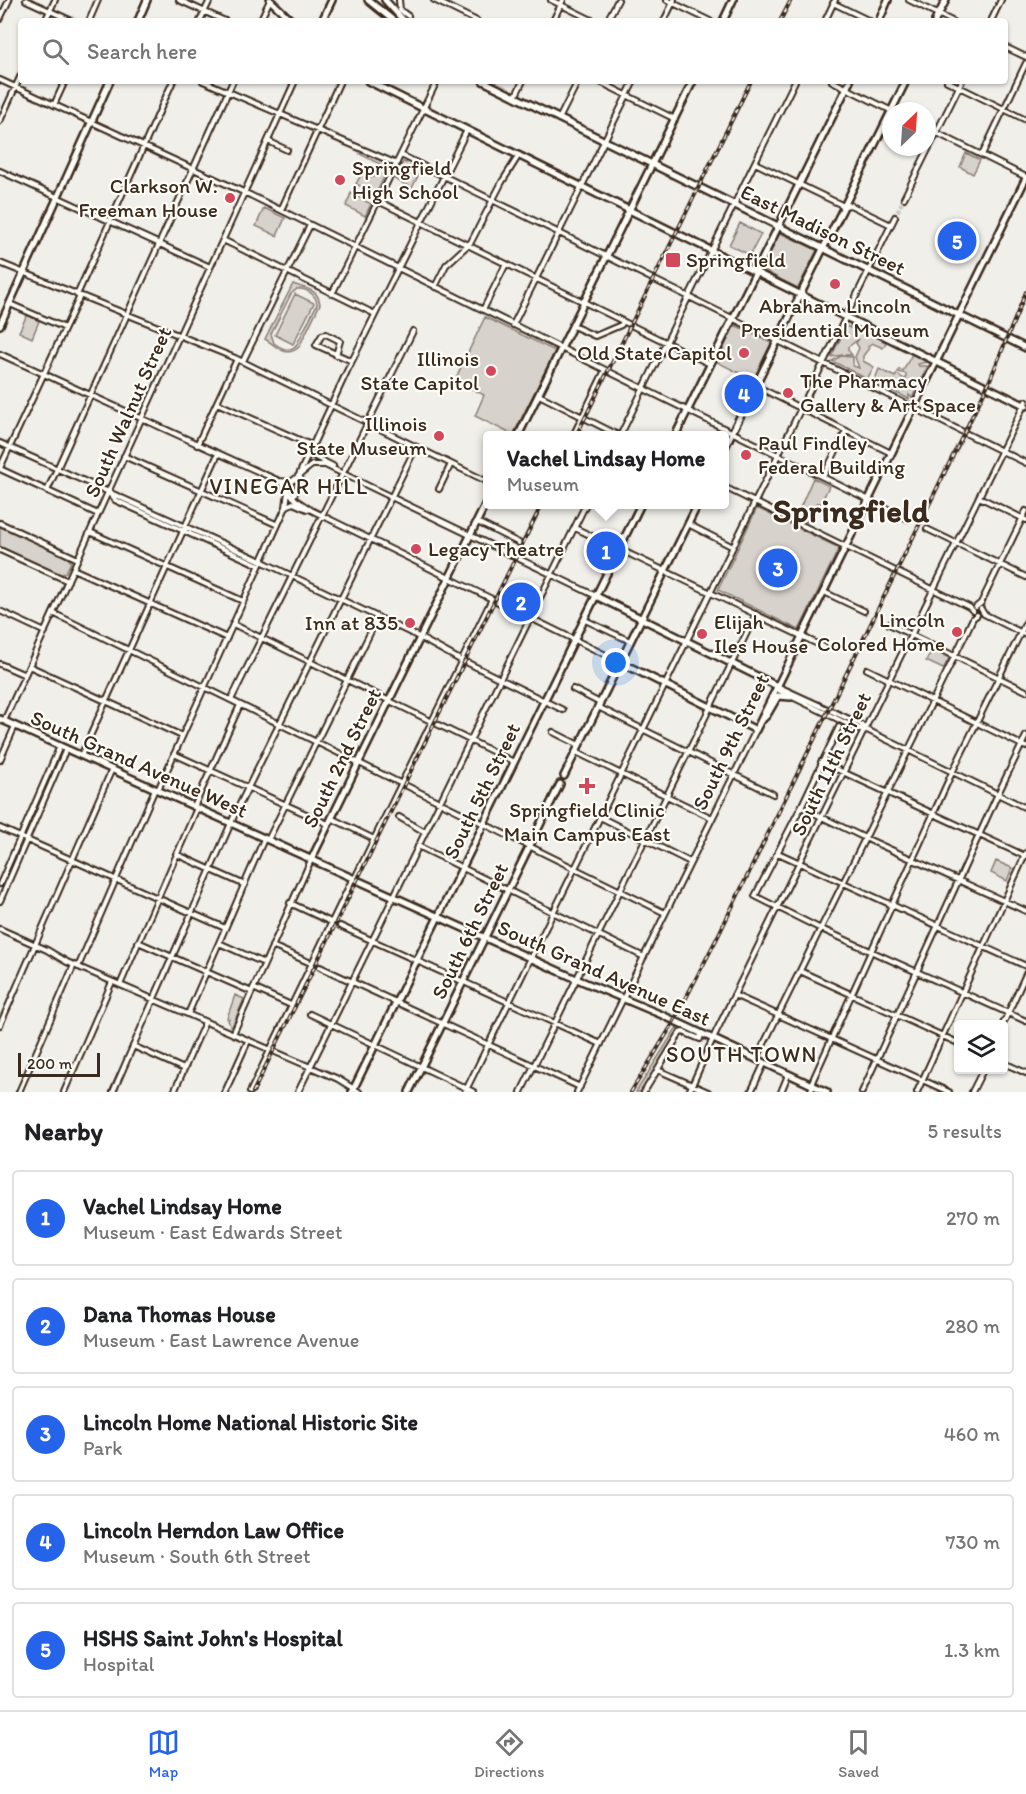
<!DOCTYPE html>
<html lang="en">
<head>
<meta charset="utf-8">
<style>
  :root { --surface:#fff; --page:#f6f6f6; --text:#202124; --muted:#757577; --line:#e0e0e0; --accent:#2563eb }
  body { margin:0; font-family:Itim,sans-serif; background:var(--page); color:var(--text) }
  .controls { position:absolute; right:18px; bottom:18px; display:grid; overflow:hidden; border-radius:6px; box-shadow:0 2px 4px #0004 }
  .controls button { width:54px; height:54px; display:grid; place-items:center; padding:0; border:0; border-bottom:2px solid var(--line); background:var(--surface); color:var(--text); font:30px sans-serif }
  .compass { position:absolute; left:882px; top:102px; width:54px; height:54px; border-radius:50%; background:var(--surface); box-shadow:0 2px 4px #0004; rotate:25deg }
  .scale { position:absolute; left:18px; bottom:15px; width:82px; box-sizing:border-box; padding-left:6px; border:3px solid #3b2a1e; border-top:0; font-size:16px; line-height:21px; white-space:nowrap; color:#3b2a1e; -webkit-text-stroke:4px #fdfcf7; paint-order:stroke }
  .you { position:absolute; left:616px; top:663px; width:21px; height:21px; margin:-15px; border:4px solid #fff; border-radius:50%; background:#1a73e8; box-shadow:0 0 0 9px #1a73e833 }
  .badge { display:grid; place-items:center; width:39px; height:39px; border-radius:50%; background:var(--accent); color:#fff; font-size:20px; font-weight:700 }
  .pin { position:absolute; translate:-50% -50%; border:3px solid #fff; box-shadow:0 2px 6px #0006 }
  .popup { position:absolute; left:483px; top:431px; width:246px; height:78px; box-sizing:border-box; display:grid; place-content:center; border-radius:6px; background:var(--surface); filter:drop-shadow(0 2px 4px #0005); font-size:20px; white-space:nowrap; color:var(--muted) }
  .popup b { font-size:22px; color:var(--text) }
  .popup::after { content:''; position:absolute; left:50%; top:100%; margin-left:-12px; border:12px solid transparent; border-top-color:var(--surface) }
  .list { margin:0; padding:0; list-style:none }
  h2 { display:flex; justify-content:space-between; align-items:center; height:78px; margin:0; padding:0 24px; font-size:26px }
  h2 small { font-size:20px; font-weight:400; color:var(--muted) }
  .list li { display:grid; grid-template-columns:39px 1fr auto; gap:18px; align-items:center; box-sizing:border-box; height:96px; margin:0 12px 12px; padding:0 12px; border:2px solid var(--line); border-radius:6px }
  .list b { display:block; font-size:22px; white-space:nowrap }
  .list p { margin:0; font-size:20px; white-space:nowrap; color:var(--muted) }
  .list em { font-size:20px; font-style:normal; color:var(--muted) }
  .icon { flex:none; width:33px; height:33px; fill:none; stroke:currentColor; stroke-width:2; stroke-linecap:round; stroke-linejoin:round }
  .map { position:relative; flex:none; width:1026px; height:1092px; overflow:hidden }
  .search { position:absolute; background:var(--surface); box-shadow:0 2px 4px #0004; left:18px; right:18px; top:18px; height:66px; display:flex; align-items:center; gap:15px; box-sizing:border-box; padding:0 21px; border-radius:6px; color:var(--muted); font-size:22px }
  .sheet { height:618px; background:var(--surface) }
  nav { display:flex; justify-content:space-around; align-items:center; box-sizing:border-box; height:84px; border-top:2px solid var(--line); background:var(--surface); font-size:16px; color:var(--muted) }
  nav a { display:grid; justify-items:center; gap:3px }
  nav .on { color:var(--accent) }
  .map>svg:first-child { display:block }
  .green { fill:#d7d2cc; stroke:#897e75; stroke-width:1.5; fill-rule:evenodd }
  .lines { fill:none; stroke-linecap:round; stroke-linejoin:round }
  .minor-tunnel { stroke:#cdc8c1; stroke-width:4; stroke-dasharray:4 2; stroke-linecap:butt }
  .minor-casing { stroke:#3b2a1e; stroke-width:8 }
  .major-casing { stroke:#3b2a1e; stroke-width:10 }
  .minor { stroke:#fdfcf7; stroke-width:4 }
  .major { stroke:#fdfcf7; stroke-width:5 }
  .rail-casing { stroke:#3b2a1e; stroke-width:4 }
  .rail { stroke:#fdfcf7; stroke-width:1.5; stroke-dasharray:4.5; stroke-linecap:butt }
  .poi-dot { fill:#d1495b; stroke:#fdfcf7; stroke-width:2 }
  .labels { text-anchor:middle; stroke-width:4.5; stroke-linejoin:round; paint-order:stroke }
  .poi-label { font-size:21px; fill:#3b2a1e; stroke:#fdfcf7; text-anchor:start }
  .street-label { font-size:21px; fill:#3b2a1e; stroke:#fdfcf7 }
  .neighbourhood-label { font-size:22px; letter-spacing:1.5px; fill:#3b2a1e; stroke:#fdfcf7 }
  .town-label { font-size:33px; font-weight:bold; fill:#3b2a1e; stroke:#fdfcf7 }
</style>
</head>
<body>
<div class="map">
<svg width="1026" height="1092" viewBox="0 0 1026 1092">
  <rect width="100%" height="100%" fill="#f1efea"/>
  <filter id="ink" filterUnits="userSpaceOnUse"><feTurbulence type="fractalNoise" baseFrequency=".0167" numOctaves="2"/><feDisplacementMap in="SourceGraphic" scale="12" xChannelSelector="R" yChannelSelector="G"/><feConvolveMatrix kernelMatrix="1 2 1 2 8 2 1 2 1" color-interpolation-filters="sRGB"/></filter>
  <g filter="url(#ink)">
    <path class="green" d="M362,151L390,164L376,194L356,184L363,171L368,175L374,177L380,164L360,154L363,153Z
      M966,153L980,160L973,174L960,167Z
      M407,161L424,169V171L421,170L412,188L394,179L403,162L406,163Z
      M351,193L371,204L365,216L346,206Z
      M264,208L285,218L277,236L256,226Z
      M740,223L761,234L750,255L729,245Z
      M780,233L817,250L798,288L762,270Z
      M293,284C305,289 318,288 320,304L299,347C286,359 277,346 265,339ZM297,289C306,288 316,294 317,304L297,344C290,353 282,349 274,343L271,334L291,294Z
      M295,294L314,303L293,344L275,335Z
      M27,315L39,321L32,338L19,332Z
      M485,317L555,351L513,435L475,416L484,395L455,380Z
      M850,324L886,342L883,348L872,343L868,346L869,348L863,356V361L874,367L867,379L832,361L841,356L853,357V366L859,368L855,357L859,348L856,343L859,339L848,347V350L852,355H842L831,357L847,326L850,328Z
      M735,325L771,343L753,380L717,362Z
      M912,354L927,362L918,364L919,366H928L912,398L909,395V399L874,382L879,369L895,377L897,374L906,380V374L898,372L899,369L903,371Z
      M813,478L829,486L821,503H816L807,522L796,517Z
      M757,508L839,548L799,630L718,590Z
      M0,525L67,557L71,562L66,572L61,575L56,573L0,548Z
      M932,650L949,658L943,669L926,661Z
      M996,861L1012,868L1007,881L991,873Z
      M235,995L244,999L231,1029L228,1020L229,1019L227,1018Z
      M677,1027L690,1033H678L642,1092H636Z"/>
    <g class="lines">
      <path class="minor-tunnel" d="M895,217L904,198"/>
      <defs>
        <path id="minor" d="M26,0L72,21
          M179,0L225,21
          M399,0L400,10L408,16
          M434,0L477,21
          M551,0L594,21
          M667,0L710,21
          M909,0L952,21
          M833,3L870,21
          M0,19L9,0
          M45,21L55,0
          M89,21L98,0
          M200,21L210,0
          M260,21L270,0
          M553,21L563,0
          M607,21L618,0
          M664,21L674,0
          M825,21L835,0
          M991,21L1001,0
          M1005,47L1026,57
          M0,80L250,195L908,519
          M203,81L397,164
          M598,81L675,119
          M832,81L892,111
          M947,81L1026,120
          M515,97L523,81
          M54,105L65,81
          M559,119L578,81
          M0,121L21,75
          M927,128L1026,177
          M268,141L287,150
          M401,155L1026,463
          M982,155L1026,63
          M755,163L844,206L850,205L891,225
          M0,171L210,267
          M904,198L962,81
          M378,201L710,364
          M281,210L340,81
          M223,240L375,314
          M0,263L235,358L488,482
          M435,287L446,265L471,242L502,182L519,155
          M332,294L437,81
          M77,295L173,81
          M10,304L65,328
          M483,310L506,264
          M513,325L634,81
          M573,326L595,336L621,325L623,322
          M0,354L279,481L296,500L311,510L620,662
          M336,355L340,341L326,334L322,335L316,345L352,361
          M243,361L310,225
          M756,386L891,453
          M539,395L620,436
          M217,403L313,446
          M573,436L605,370
          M620,436L795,81
          M0,443L257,559L415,635L462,661
          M197,445L237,359
          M309,454L333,466
          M124,456L278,525
          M0,468L80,296
          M0,469L98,514
          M823,477L846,431
          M297,479L348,369L467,130
          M279,481L291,482L312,465H325L596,596
          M724,487L969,607L973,611
          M439,489L451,464
          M47,491L233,81
          M109,493L115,500L259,565
          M293,497L301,481L300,477
          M979,497L1026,520
          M287,506L293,503L307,509
          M477,522L519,543
          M0,523L78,559
          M688,524L733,547
          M575,528L824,647
          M927,529L1026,577
          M90,532L243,601
          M0,550L68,581
          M73,569L227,638
          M824,592L864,611
          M976,607L981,603L1026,511
          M981,609L984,614L1026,635
          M0,611L45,632
          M53,613L402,784
          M585,620L630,641
          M233,624L514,762
          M889,624L1026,691
          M468,663L563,710
          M0,664L25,675
          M29,666L182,736
          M867,669L1026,747
          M777,686L860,724L865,729L1026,808
          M778,687L780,691L858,729H864
          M573,689L600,703
          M231,700L413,331
          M598,707L773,794
          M4,721L295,81
          M839,727L801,807L755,896L817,927L1026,1021
          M553,732L579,745
          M576,752L712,818
          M174,754L328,824
          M81,756L218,454
          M0,760L15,726
          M821,762L1025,856
          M407,786L665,913
          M158,790L286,507L288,491
          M194,807L240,705
          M801,807L865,838L1026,911
          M399,817L425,832
          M600,817L690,862
          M331,818L374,839
          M0,828L225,928
          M268,840L378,617
          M418,846L644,957
          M778,853L1026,966
          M176,854L245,885
          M355,878L492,599
          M0,884L60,746
          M0,901L66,749
          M290,903L333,923
          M340,926L601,1044
          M0,929L47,950L67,962L338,1079L359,1092
          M138,942L252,992
          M219,943L264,963
          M272,946L313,964
          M78,967L155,789
          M320,967L580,1087
          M800,971L958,1043
          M120,985L197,808
          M253,988L293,1006
          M734,995L949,1092
          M188,1014L264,839
          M310,1014L474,1092
          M1003,1024L1026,974
          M0,1025L112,769
          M233,1034L311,860
          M133,1046L184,1069
          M756,1060L966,633L973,618L977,615
          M1004,1063L1026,1073
          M658,1070L708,1092
          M19,1092L74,965
          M64,1092L112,982
          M113,1092L235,814L416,447
          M174,1092L205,1022
          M225,1092L248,1041
          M250,1092L352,880
          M298,1092L586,504
          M465,1092L895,217
          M521,1092L756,614
          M577,1092L756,730
          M644,1092L680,1033L683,1032L700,1039L701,1035
          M689,1092L715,1034L1026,401
          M751,1092L764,1064
          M781,1092L788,1075
          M810,1092L813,1086L812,1082L950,777L1026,622
          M862,1092L996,798L1026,736
          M917,1092L1026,853
          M972,1092L983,1070"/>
        <path id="major" d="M270,0L292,21
          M368,0L394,21
          M385,0L404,21
          M138,21L147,0
          M322,21L332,0
          M723,21L733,0
          M879,21L888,0
          M935,21L946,0
          M368,81L1026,406
          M483,81L1026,348
          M0,325L110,81
          M518,436L693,81
          M675,436L850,81
          M724,449L906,81
          M596,596L777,686
          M620,662L756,730L1026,178
          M0,719L572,977L662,1015L827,1092
          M762,720L767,715L778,696L791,697
          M564,776L698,504
          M311,860L488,499
          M352,1092L641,504
          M409,1092L560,784"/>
      </defs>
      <use href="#minor" class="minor-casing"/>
      <use href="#major" class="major-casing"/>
      <use href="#minor" class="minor"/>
      <use href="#major" class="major"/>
      <defs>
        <path id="rail" d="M780,21L791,0
          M576,436L751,81
          M253,1092L542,504
          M631,1092L672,1025L717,938L989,382L1026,292"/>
      </defs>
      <use href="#rail" class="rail-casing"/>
      <use href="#rail" class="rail"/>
    </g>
  </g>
  <g class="poi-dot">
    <circle cx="340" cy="180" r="6"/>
    <circle cx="230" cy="198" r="6"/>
    <rect x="665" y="252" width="16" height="16" rx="3"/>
    <circle cx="835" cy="284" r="6"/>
    <circle cx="744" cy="353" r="6"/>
    <circle cx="491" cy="371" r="6"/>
    <circle cx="788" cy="393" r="6"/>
    <circle cx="439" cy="436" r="6"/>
    <circle cx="746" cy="455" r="6"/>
    <circle cx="416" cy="549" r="6"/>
    <circle cx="410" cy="623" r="6"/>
    <circle cx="957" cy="632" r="6"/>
    <circle cx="702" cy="634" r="6"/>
    <path d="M584 777h6v6h6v6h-6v6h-6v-6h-6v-6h6z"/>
  </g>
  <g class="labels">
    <g class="poi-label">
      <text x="352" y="175">Springfield<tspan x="352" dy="24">High School</tspan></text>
      <text x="218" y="193" text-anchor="end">Clarkson W.<tspan x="218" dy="24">Freeman House</tspan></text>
      <text x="686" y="267">Springfield</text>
      <text x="835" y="313" text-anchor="middle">Abraham Lincoln<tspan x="835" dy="24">Presidential Museum</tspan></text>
      <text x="732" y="360" text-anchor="end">Old State Capitol</text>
      <text x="479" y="366" text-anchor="end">Illinois<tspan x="479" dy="24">State Capitol</tspan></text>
      <text x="800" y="388">The Pharmacy<tspan x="800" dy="24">Gallery &amp; Art Space</tspan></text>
      <text x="427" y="431" text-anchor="end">Illinois<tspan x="427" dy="24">State Museum</tspan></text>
      <text x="758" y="450">Paul Findley<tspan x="758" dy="24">Federal Building</tspan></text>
      <text x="428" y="556">Legacy Theatre</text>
      <text x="945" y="627" text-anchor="end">Lincoln<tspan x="945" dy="24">Colored Home</tspan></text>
      <text x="714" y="629">Elijah<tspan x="714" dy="24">Iles House</tspan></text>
      <text x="398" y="630" text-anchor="end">Inn at 835</text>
      <text x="587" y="817" text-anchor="middle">Springfield Clinic<tspan x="587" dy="24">Main Campus East</tspan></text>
    </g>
    <g class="street-label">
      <text transform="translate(823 230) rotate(26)" y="7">East Madison Street</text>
      <text transform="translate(128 412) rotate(-66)" y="7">South Walnut Street</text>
      <text transform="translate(731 742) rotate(-64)" y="7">South 9th Street</text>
      <text transform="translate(342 758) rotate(-64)" y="7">South 2nd Street</text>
      <text transform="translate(139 764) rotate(24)" y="7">South Grand Avenue West</text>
      <text transform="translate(831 764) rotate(-64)" y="7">South 11th Street</text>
      <text transform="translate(482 791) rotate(-64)" y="7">South 5th Street</text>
      <text transform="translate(470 931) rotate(-64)" y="7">South 6th Street</text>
      <text transform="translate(604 973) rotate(24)" y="7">South Grand Avenue East</text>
    </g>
    <g class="neighbourhood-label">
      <text x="289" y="494">VINEGAR HILL</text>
      <text x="742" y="1062">SOUTH TOWN</text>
    </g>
    <g class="town-label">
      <text x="851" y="522">Springfield</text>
    </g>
  </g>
</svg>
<div class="controls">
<button><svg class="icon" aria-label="layers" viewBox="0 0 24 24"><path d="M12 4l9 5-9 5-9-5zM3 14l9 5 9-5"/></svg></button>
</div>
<svg class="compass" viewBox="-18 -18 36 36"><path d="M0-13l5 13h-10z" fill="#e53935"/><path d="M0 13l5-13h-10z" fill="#757577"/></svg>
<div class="scale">200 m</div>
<div class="you"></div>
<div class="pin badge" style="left:606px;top:551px">1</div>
<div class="popup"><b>Vachel Lindsay Home</b>Museum</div>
<div class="pin badge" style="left:521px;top:602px">2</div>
<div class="pin badge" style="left:778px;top:568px">3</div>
<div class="pin badge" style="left:744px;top:394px">4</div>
<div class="pin badge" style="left:957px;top:241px">5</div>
<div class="search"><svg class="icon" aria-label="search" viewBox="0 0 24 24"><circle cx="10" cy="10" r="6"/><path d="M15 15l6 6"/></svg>Search here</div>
</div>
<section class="sheet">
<h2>Nearby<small>5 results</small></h2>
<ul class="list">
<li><span class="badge">1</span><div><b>Vachel Lindsay Home</b><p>Museum · East Edwards Street</p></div><em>270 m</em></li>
<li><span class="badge">2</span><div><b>Dana Thomas House</b><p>Museum · East Lawrence Avenue</p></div><em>280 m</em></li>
<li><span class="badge">3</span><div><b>Lincoln Home National Historic Site</b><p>Park</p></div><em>460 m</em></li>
<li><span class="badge">4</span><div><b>Lincoln Herndon Law Office</b><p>Museum · South 6th Street</p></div><em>730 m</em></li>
<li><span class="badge">5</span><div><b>HSHS Saint John's Hospital</b><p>Hospital</p></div><em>1.3 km</em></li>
</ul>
</section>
<nav>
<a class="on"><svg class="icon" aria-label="map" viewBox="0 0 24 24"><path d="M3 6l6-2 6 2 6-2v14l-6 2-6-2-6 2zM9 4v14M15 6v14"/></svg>Map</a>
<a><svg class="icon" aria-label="directions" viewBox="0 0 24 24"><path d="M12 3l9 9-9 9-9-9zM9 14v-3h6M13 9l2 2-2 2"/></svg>Directions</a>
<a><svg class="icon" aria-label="saved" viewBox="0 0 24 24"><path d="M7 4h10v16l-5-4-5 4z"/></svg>Saved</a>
</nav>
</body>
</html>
